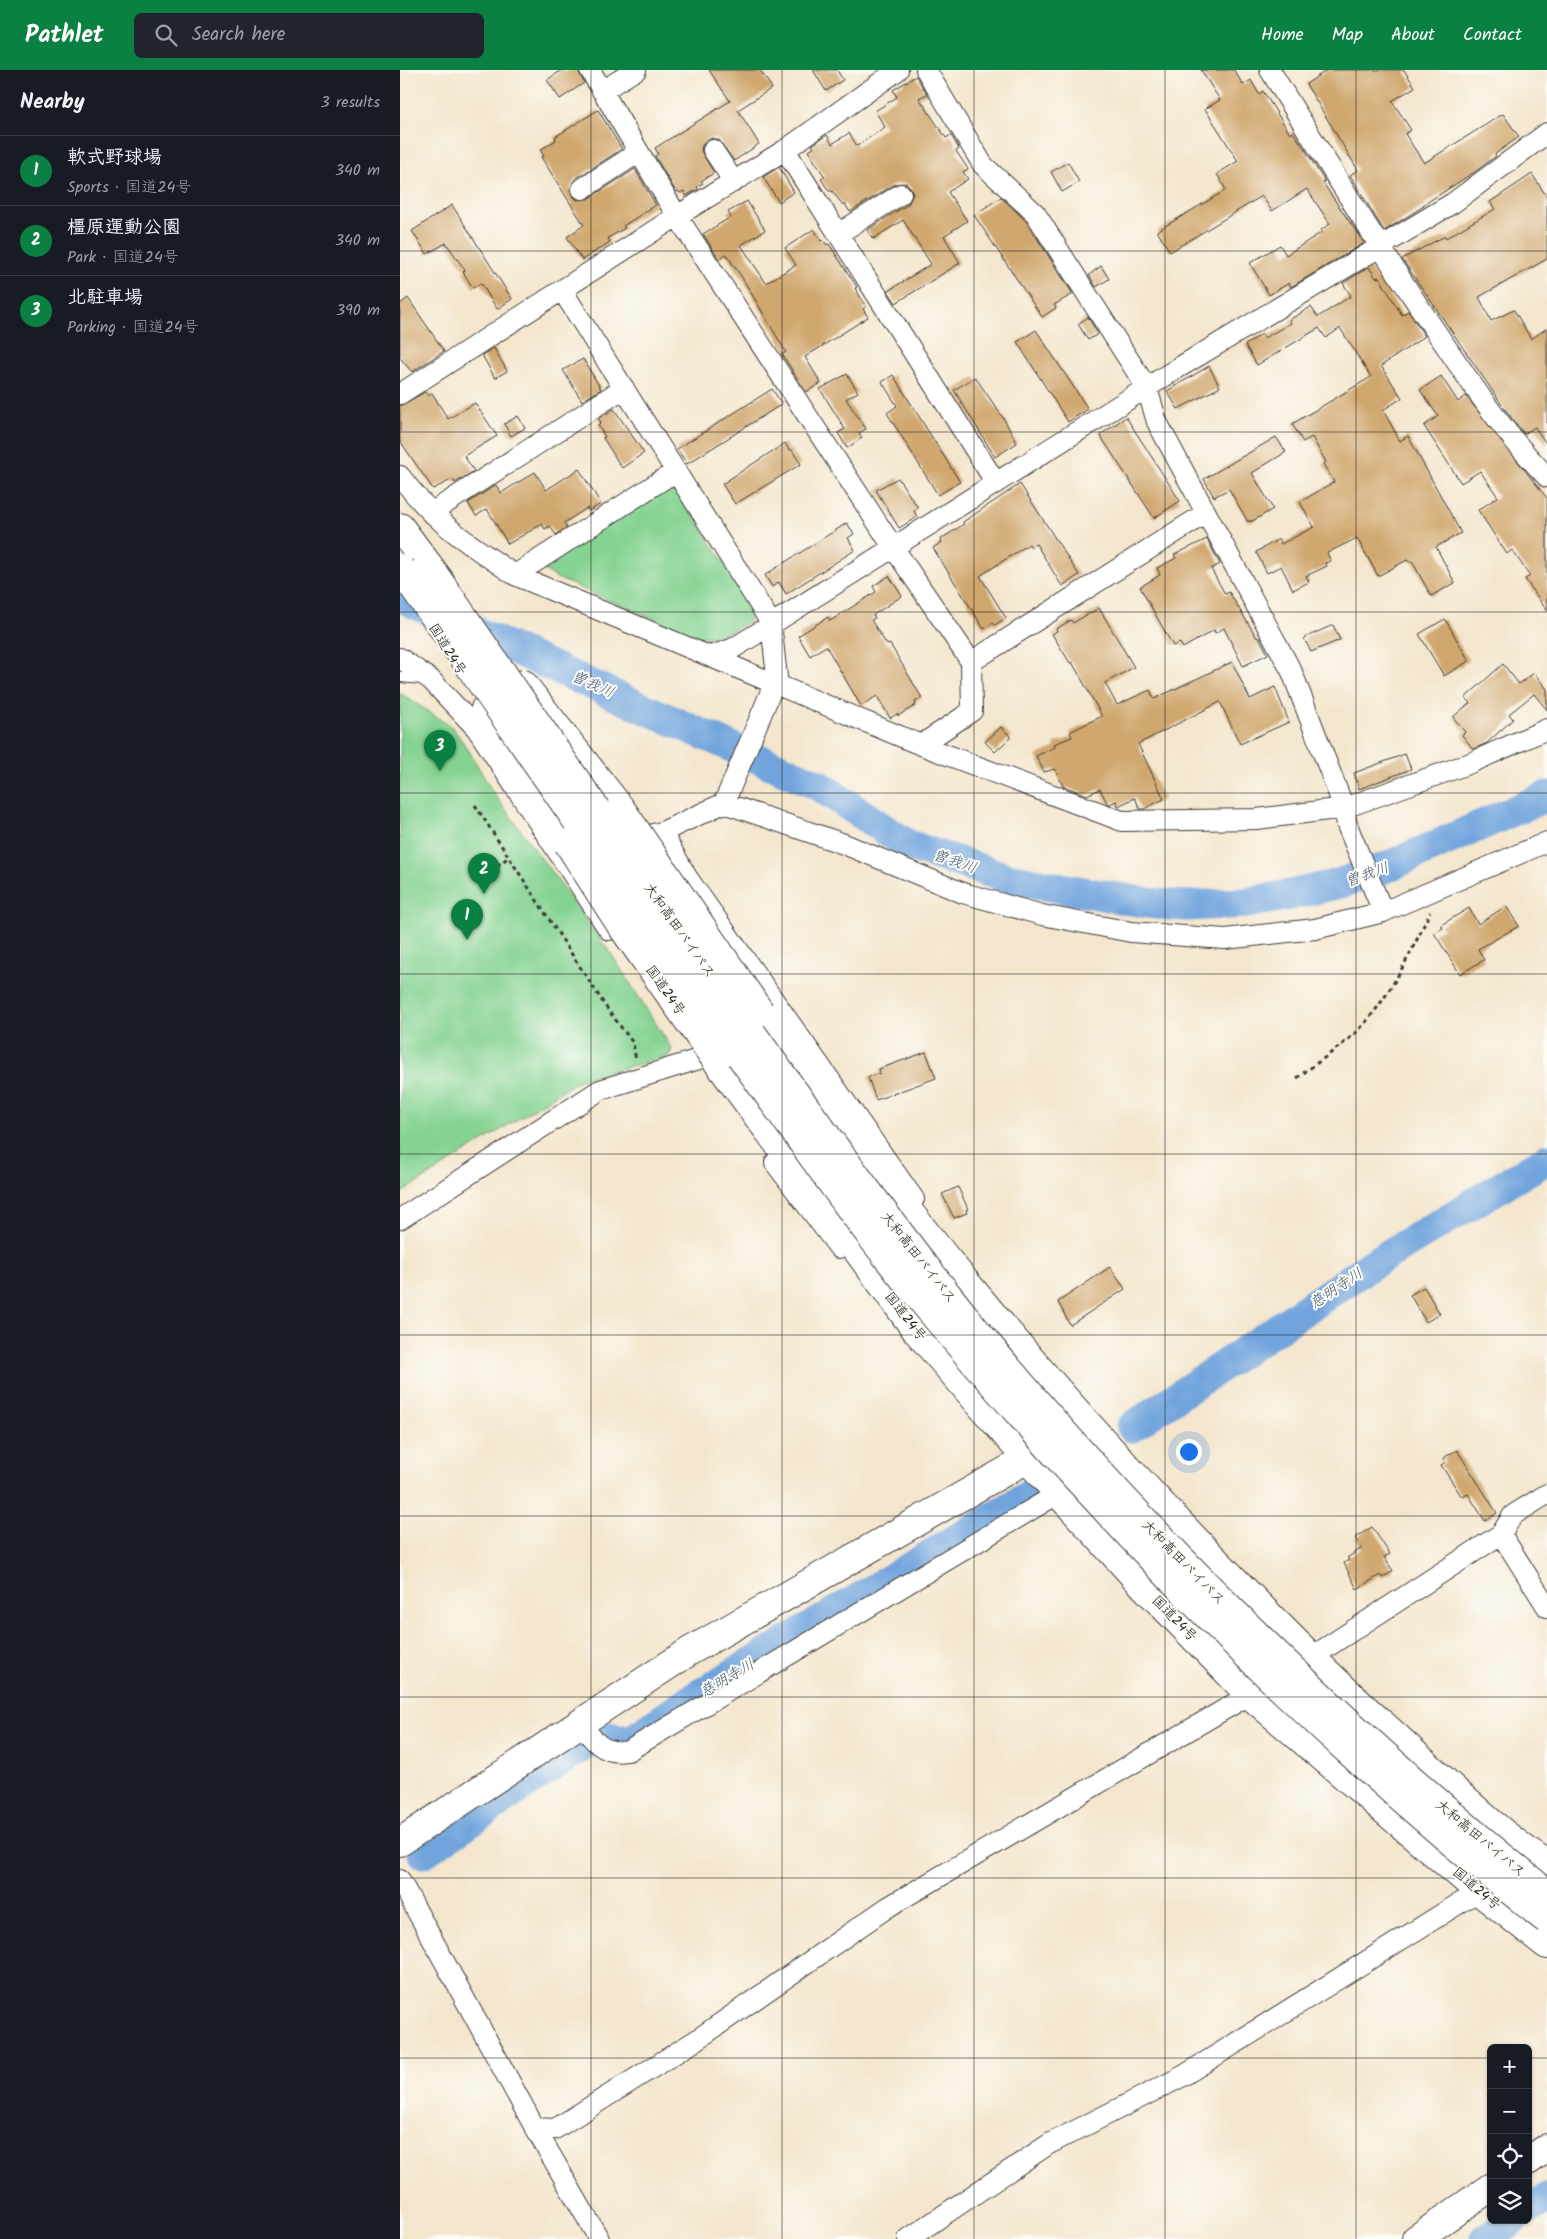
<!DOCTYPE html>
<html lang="en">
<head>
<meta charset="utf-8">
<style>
  :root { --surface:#171b24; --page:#20242c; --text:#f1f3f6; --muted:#9ea1a6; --line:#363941; --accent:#0b8043 }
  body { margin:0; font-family:Kalam,"Klee One",sans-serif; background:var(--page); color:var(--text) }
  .controls { position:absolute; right:15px; bottom:15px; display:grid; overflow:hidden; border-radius:8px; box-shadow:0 1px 4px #0004 }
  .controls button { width:45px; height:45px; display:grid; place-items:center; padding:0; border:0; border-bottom:1px solid var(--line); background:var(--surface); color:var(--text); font:25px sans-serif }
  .you { position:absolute; left:788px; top:1381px; width:18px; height:18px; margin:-12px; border:4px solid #fff; border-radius:50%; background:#1a73e8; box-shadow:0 0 0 8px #1a73e833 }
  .badge { display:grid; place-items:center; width:32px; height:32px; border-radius:50%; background:var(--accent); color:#fff; font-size:16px; font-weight:700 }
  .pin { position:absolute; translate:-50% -41px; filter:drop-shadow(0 1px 2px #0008) }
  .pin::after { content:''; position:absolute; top:26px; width:18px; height:15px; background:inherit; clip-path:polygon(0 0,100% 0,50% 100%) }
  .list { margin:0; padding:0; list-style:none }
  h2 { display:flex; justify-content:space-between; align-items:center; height:65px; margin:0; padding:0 20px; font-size:21px }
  h2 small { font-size:16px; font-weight:400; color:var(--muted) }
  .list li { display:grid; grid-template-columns:32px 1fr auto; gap:15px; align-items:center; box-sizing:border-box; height:70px; padding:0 20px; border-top:1px solid var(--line) }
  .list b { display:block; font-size:19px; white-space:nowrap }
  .list p { margin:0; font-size:16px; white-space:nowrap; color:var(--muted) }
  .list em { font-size:16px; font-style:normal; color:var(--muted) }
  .icon { flex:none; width:28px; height:28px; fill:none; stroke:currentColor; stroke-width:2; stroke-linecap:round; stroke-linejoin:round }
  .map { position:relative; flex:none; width:1147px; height:2169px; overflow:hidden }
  header { display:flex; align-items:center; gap:30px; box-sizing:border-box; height:70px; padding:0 25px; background:var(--accent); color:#fff }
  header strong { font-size:24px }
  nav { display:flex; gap:28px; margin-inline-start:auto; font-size:18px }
  .search { width:350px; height:45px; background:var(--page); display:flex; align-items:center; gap:12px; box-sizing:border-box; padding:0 18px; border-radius:8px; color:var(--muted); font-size:19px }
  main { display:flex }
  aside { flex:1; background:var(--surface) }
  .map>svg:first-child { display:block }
  .green { fill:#85d392; stroke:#507857 }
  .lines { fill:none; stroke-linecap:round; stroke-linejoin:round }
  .river { stroke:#71a4dd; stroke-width:31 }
  .building { fill:#d0a76e }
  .lane-casing { stroke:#3c3a37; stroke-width:12 }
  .street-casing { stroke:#3c3a37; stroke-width:22 }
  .secondary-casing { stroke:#3c3a37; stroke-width:30 }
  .highway-casing { stroke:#3c3a37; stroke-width:30 }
  .path { stroke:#3c3a37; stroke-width:3; stroke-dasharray:4 4; stroke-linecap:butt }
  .lane { stroke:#fff; stroke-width:10 }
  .street { stroke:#fff; stroke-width:20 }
  .secondary { stroke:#fff; stroke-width:28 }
  .highway { stroke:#fff; stroke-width:28 }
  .highway-bridge-casing { stroke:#3c3a37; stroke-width:30; stroke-linecap:butt }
  .highway-bridge { stroke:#fff; stroke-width:28 }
  .grid { fill:none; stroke:#1c1c1c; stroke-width:1; stroke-opacity:0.55 }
  .labels { text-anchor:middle; stroke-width:4; stroke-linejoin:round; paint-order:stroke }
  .street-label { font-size:14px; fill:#1c1c1c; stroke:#fdfcf7 }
  .water-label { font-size:15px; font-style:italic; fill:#425973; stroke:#fdfcf7 }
</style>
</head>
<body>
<header>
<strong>Pathlet</strong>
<div class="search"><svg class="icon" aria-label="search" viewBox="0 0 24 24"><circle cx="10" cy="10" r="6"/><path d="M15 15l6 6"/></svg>Search here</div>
<nav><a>Home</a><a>Map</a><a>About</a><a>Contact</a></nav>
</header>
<main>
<aside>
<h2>Nearby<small>3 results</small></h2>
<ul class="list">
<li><span class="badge">1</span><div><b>軟式野球場</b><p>Sports · 国道24号</p></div><em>340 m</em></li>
<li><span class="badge">2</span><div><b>橿原運動公園</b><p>Park · 国道24号</p></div><em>340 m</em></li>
<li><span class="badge">3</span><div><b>北駐車場</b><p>Parking · 国道24号</p></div><em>390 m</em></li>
</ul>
</aside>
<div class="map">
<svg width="1147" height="2169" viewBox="0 0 1147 2169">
  <rect width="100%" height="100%" fill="#fdfcf7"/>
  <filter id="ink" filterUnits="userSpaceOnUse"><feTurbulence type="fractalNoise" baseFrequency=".02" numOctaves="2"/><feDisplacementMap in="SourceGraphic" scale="10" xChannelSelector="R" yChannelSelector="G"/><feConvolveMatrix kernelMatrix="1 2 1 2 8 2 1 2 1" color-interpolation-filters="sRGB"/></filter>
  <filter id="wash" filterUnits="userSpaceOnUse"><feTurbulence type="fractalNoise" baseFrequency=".0096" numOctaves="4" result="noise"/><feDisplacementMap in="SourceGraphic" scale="20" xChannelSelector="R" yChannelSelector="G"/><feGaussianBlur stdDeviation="1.12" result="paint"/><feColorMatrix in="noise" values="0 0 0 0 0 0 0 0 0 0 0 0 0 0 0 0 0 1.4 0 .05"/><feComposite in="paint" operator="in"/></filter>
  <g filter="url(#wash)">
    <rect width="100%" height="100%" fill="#f4e6cd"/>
    <path class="green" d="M264,416L277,420L352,536L349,551C331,562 318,569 296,567L157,508L138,496Z
      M0,623L53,658L69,681L92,721L212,885L272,979L269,986L179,1010L0,1124Z"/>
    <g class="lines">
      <path class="river" d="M0,527L223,629L418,715L508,775L607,808L666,819L748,833L786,836L846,833L894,824L941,813L987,797L1147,726
        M732,1357L971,1195L1147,1089
        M23,1783L189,1672L209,1667L221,1671L235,1668L293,1628L633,1423
        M1128,2140L1147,2128
        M1085,2169L1113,2150"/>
    </g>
    <g id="blocks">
      <path class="building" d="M162,0H178L184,13L160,29L147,10Z
        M309,0H360L372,18L338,40L359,74L334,91L319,70L313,68L306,70L302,75L301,81L314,103L301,111L303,113L297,117L298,119L286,126L284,121L280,123L278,121L276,122L255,86L258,84L255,78L330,31Z
        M413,0H437L443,10L426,21Z
        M801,0H834L843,15L851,10L859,24L863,21L890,64L893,62L904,78L925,112L923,113L964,173L891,217L889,213L869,225L850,193L880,175L886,185L922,162L921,160L930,154L907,119L872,141L862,126L770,182L757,161L826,120L817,104L838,91L805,39L820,30Z
        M927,0H1004L1015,17L992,31L1011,60L1005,64L1024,93L1103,44L1119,67L1095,84L1096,86L1076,101L1023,135L1024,136L984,161L950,105L958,100L906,14Z
        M516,6L527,24L519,28L546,68L551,65L559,79L556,81L568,99L563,102L568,109L548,122L567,151L544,166L560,193L496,233L488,221L531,194L503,150L473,169L467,160L508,134L513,124L511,118L506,113L495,114L450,142L445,134L443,135L432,121H429L421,109L425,107L408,81L414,78L412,75L427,65L432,74L449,63L457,76L485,57L475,41L497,27L493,20Z
        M198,40L222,79L175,109L170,119L172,125L177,130L188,129L235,99L256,135L223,156L225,158L208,168L210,172L182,190L167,167L184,155L141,87L144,86L140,80L156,70L155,67Z
        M668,92L679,112L662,122L651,102Z
        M379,97L394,122L379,132L363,107Z
        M1132,104L1147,127V189L1079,227L1091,251L1114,240L1131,269L1147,258V375L1135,357L1124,364L1107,342L1002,189L1045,166L1046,168L1095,139L1090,132Z
        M601,127L626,151L673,224L654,235L656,238L642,247L574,145Z
        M347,131L365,160L341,175L366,213L396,195L385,178L414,159L421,171L423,170L427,175L429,174L457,217L455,218L466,237L463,239L468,247L405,287L421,313L406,322L382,284L386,282L341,206L326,184L319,189L303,164L331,147L328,142Z
        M52,135L112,229L97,239L81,213L73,218L63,202L65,200L46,173L27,184L12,161Z
        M701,196L709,209L696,217L689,205Z
        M969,197L976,208L979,207L1002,245L1008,241L1025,266L981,296L1002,328L983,340L1000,371L1008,366L1061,463L1036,477L1055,513L1031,526L1012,491L1009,492L1007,490L978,506L957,468L927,483L931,491L925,493L927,496L906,506L909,512L893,520L881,496L867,503L856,482L879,469L881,474L914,457L900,432L934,412L923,394L926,392L912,367L903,372L892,354L971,307L940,258L926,268L919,258L857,295L845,275L862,264L864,268L891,253L889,250L911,237L918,247L951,226L943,213Z
        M8,228L44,281L12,302L0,288V234Z
        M688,247L698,264L688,270L678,254Z
        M636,260L688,339L668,352L617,272Z
        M94,278L107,301L95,308L82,285Z
        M183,289L201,319L182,331L163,300Z
        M809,296L820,317L778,339L767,321Z
        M447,304L458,322L446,329L466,359L459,363L462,368L447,378L438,363L445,359L420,319Z
        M493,305L560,412L538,425L487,343L497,336L482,312Z
        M1041,306L1058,332L1066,326L1147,428V541L1125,509L1130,506L1112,480L1107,484L1078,440L1098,427L1080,401L1061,413L1024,356L1038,346L1020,320Z
        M575,307L604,349L617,373L595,387L554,320Z
        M372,319L382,334L287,394L277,379Z
        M25,322L28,326L32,323L48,349L75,333L97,366L64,386L74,401L55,413L53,409L33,419L0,371V336Z
        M214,339L244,383L222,398L203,368L205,367L198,355L201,352L198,349Z
        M118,346L125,358L111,366L104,354Z
        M726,347L780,431L754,448L700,365Z
        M876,367L886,382L852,403L873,439L851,452L850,450L848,452L829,419L814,427L804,409Z
        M385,373L389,380L391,379L401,394L335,434L322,414Z
        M179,399L201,434L189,441L187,438L164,453L167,457L156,465L150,456L145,459L142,454L108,474L87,439L76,446L68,433L96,415L101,423L135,402L146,420Z
        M498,408L518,438L514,441L517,447L499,458L476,420Z
        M620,414L679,505L662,516L636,474L631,477L629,474L580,506L606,548L595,555L593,553L584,559L533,478L542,472L541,469L564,454L563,452Z
        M447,453L454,464L448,468L455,480L386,524L379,512L372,517L365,505Z
        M807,469L820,494L811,499L825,524L829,522L857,568L859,567L868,584L843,596L824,558L815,563L814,560L783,578L780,573L773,576L740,517L760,505L757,498L776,488L774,485Z
        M489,506L502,526L473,545L475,548L471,550L487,575L490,574L522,628L515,632L516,635L498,646L497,644L490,648L477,626L461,636L426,576L410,586L398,566L428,547L430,551L476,522L473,516Z
        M699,538L734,597L705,613L717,635L750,620L754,629L832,592L850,629L875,617L889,652L840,674L820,632L738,674L764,729L744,739H740L735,728L718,736L716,731L710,734L707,733L700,719L687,725L663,716L655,699L644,702L636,686L655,677L654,674L672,667L670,662L702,646L672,592L670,593L652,564L657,561L656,559L671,550L673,553Z
        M1045,549L1069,591L1044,606L1019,564Z
        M933,555L940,570L911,582L904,568Z
        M1103,594L1119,614L1134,603L1147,619V640L1134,624L1109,644L1113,649L1087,673L1073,679L1062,665L1065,662L1053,647L1070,633L1065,628Z
        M601,657L611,667L595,682L585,672Z
        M1005,684L1011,699L959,719L954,703Z
        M1106,836L1119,856L1078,879L1084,890L1060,904L1034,863L1043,858L1041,855L1069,838L1078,854Z
        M526,982L536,1008L476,1030L468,1007L480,1003L479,999Z
        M558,1117L568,1139L566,1140L567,1143L554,1148L542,1124Z
        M710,1197L725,1219L670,1255L658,1232Z
        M1024,1217L1040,1244L1026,1252L1010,1225Z
        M1057,1380L1097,1443L1085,1451L1068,1424L1062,1427L1041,1395L1045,1392L1043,1388Z
        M972,1457L990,1484L984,1487L993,1501L982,1508L980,1505L957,1519L944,1493L949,1490L947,1488L962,1478L955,1468Z"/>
    </g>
  </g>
  <g filter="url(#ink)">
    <use href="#blocks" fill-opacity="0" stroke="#3c3a37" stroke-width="1"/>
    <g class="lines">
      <defs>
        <path id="lane" d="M0,607L23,609"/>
        <path id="street" d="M190,0L277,146L493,477L571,592L572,641L521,675
          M526,0L583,95L635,143L747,318L757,352L892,602L944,738L947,755L983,842
          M870,0C921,83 972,166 1026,247C1065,304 1098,357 1147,407
          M202,21L236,0
          M313,80L334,112
          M385,80L596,413
          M182,119L239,82
          M438,164L501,124
          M162,220L371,553L377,607L324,733L262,762L228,770
          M0,324L277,146L385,80L498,0
          M0,406C34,452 68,474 115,505L521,675L722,751L857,749L944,738L1068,694L1147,659
          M31,443L224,318
          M115,505L276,401
          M310,586L332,579L353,566L778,298L1053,133L1147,63
          M0,588L31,610L77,659L209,860
          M571,592L806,443
          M324,733L444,774L563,823L642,845L731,862L825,869L915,859L983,842L1147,772
          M262,762L287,807L514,1129
          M375,1093L439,1178
          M0,1149L200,1020L299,989
          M1101,1464L1147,1537
          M901,1594L1101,1464L1113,1445L1147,1424
          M180,1652C193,1671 203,1685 228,1681L659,1423
          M0,1810L135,2058L155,2059L295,1971L488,1837L861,1618
          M135,2058L199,2169
          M508,2169L649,2074L783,2006L1090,1814"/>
        <path id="secondary" d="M0,1772L290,1581L627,1389
          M1128,2091L1147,2078
          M1016,2169L1091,2117"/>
        <path id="highway" d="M0,457L41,512
          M123,614L221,739
          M85,639L168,773
          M367,953C436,1046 504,1139 579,1228C655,1320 736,1409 819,1494C874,1551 929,1607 989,1660C1039,1705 1091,1758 1147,1795
          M316,990L516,1260L627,1389L736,1508L850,1625L1080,1822L1147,1875"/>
      </defs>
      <use href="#lane" class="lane-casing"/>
      <use href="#street" class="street-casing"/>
      <use href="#secondary" class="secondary-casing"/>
      <use href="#highway" class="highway-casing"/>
      <path class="path" d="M75,735L206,937L233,973L236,991
        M84,805L109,787
        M897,1008C915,994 935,981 952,966C985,937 1012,881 1030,842"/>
      <use href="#lane" class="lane"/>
      <use href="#street" class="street"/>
      <use href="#secondary" class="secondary"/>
      <use href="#highway" class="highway"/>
      <defs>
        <path id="highway-bridge" d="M27,494C194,734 355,979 535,1209C636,1338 748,1459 865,1573C955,1660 1048,1745 1147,1823
          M0,498C129,677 250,862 380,1041C425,1104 470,1168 519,1227C555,1271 593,1314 630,1356C788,1535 959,1702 1147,1850
          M221,739L360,942
          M168,773L220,854L316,990"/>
      </defs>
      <use href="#highway-bridge" class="highway-bridge-casing"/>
      <use href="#highway-bridge" class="highway-bridge"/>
    </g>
  </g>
  <path class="grid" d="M191,0V2169M382,0V2169M574,0V2169M765,0V2169M956,0V2169M0,181H1147M0,362H1147M0,542H1147M0,723H1147M0,904H1147M0,1084H1147M0,1265H1147M0,1446H1147M0,1627H1147M0,1808H1147M0,1988H1091M1128,1988H1147"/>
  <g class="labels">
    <g class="street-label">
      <text transform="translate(48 579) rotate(58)" y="5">国道24号</text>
      <text transform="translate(280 860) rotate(55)" y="5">大和高田バイパス</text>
      <text transform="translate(266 920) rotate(55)" y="5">国道24号</text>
      <text transform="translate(519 1187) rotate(52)" y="5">大和高田バイパス</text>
      <text transform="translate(506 1246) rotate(52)" y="5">国道24号</text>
      <text transform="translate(784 1492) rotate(46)" y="5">大和高田バイパス</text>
      <text transform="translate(775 1548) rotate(46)" y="5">国道24号</text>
      <text transform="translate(1081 1768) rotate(40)" y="5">大和高田バイパス</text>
      <text transform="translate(1077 1818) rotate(40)" y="5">国道24号</text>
    </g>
    <g class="water-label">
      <text transform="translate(193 614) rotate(24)" y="5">曽我川</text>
      <text transform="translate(555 791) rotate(19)" y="5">曽我川</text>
      <text transform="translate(967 804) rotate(-20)" y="5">曽我川</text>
      <text transform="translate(936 1218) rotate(-34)" y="5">慈明寺川</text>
      <text transform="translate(327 1608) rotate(-31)" y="5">慈明寺川</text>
    </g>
  </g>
</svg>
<div class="controls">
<button>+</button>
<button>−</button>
<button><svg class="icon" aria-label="locate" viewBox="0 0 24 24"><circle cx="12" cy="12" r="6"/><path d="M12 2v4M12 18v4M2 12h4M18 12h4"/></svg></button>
<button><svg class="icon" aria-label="layers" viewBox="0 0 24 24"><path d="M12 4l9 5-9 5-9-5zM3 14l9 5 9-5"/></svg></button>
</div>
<div class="you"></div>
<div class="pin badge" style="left:67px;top:870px">1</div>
<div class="pin badge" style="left:84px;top:824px">2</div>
<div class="pin badge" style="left:40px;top:701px">3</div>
</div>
</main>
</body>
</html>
